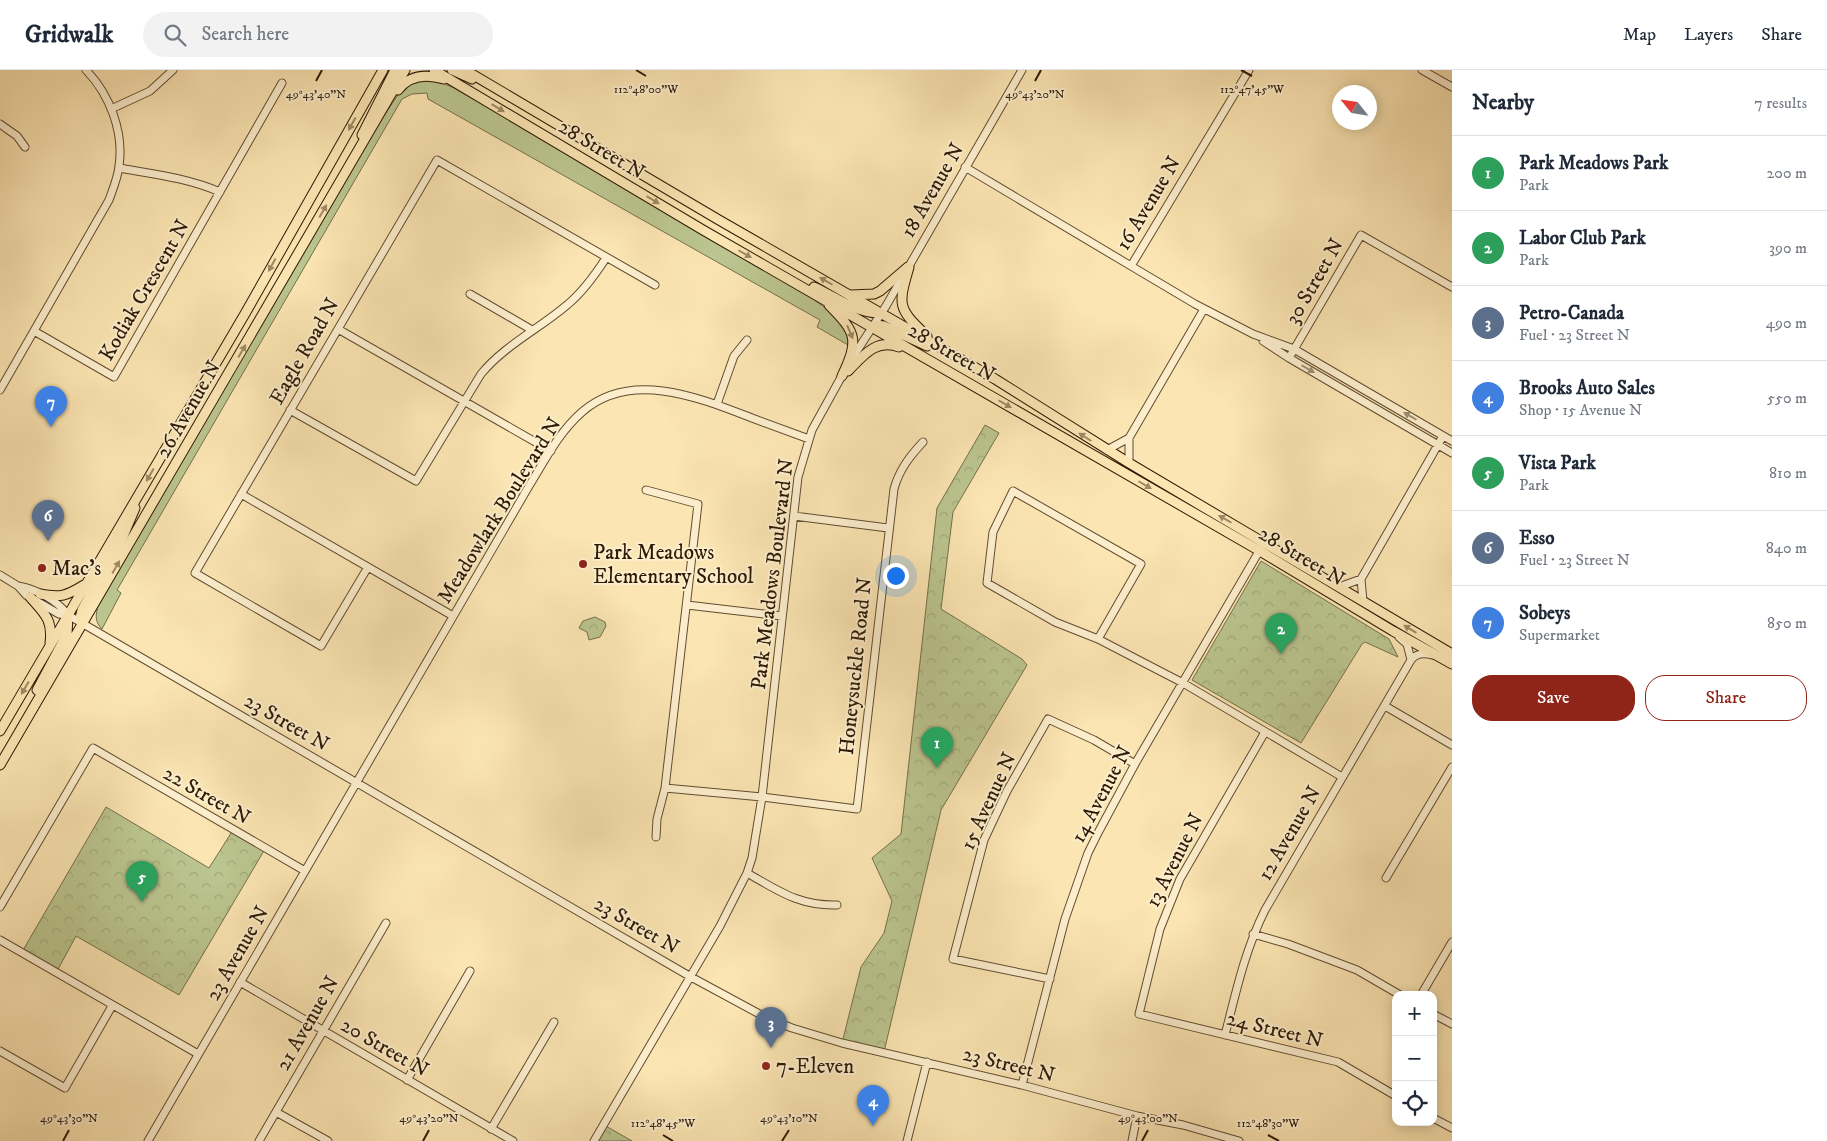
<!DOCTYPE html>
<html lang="en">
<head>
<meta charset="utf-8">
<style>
  :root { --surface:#fff; --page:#f2f2f3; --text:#1f2937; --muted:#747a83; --line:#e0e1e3; --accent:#8f2418 }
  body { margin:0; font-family:"IM FELL DW Pica",serif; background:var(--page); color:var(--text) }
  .controls { position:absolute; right:15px; bottom:15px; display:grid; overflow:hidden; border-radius:10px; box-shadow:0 2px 12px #0003 }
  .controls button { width:45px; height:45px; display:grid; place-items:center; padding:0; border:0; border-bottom:1px solid var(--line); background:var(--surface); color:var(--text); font:25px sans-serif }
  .compass { position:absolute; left:1332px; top:15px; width:45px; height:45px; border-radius:50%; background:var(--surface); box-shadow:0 2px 12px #0003; rotate:300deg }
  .you { position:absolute; left:895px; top:505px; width:18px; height:18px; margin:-12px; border:4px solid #fff; border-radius:50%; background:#1a73e8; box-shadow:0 0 0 8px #1a73e833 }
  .badge { display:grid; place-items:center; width:32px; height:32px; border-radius:50%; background:var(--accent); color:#fff; font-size:16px; font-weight:700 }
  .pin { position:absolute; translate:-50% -41px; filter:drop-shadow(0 1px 2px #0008) }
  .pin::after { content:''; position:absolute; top:26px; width:18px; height:15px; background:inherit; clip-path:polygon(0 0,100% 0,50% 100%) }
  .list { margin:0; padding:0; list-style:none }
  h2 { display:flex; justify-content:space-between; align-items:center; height:65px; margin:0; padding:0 20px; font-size:21px }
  h2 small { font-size:16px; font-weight:400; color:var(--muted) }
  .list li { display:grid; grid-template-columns:32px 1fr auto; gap:15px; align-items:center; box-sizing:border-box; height:75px; padding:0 20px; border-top:1px solid var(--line) }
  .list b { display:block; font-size:19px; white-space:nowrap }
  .list p { margin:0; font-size:16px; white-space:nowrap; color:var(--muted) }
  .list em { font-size:16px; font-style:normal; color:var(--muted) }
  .actions { display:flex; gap:10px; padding:15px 20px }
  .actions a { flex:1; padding:11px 0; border:1px solid var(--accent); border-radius:20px; text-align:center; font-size:18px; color:var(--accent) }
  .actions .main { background:var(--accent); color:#fff }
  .icon { flex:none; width:28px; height:28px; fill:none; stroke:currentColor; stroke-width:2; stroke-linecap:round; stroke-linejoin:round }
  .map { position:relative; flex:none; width:1452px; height:1071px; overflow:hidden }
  header { display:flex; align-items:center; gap:30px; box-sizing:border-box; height:70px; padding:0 25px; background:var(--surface); border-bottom:1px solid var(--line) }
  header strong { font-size:24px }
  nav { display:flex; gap:28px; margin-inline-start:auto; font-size:18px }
  .search { width:350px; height:45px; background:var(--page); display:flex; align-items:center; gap:12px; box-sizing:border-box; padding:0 18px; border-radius:28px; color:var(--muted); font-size:19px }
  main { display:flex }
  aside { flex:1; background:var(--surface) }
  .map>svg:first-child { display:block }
  .grass { fill:#bbc58f; stroke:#746f4a }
  .forest { fill:url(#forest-crowns); stroke:#746f4a }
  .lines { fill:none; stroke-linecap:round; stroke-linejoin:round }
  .minor-casing { stroke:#614c30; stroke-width:9 }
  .major-casing { stroke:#2e1904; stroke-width:11 }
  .minor { stroke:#fceecd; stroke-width:7 }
  .major { stroke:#fbe5b2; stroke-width:9 }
  .oneway { fill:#9f8964 }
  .oneway2 { fill:#9f8e73 }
  .ticks { fill:none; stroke:#2e1904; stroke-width:2 }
  .poi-dot { fill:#8f2418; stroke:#fceecd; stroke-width:2 }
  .labels { text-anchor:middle; stroke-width:4; stroke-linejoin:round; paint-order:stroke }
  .street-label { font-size:21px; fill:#2e1904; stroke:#fceecd }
  .poi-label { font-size:21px; fill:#2e1904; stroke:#fceecd; text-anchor:start }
  .ticks-label { font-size:12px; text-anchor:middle; fill:#2e1904; stroke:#fceecd; stroke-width:4; stroke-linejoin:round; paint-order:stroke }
</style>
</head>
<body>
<header>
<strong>Gridwalk</strong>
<div class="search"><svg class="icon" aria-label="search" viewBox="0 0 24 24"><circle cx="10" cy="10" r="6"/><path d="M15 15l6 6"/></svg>Search here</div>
<nav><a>Map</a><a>Layers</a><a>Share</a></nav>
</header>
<main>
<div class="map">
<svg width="1452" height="1071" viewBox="0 0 1452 1071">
  <defs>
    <pattern id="forest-crowns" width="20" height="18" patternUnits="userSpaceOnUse" patternTransform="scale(1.25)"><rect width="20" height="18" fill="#bbc58f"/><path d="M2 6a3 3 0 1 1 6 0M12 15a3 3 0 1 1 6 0" fill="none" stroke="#a1a97a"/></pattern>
  </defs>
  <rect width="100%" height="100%" fill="#fbe5b2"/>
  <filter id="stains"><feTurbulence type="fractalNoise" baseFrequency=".004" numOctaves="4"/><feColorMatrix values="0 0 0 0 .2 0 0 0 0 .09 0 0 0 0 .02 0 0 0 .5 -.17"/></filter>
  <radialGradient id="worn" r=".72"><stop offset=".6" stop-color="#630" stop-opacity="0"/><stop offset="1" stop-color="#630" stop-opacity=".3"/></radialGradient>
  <path class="grass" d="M429,7L454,18L813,229C830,242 848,251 848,275L817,257L820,250L428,29L427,23L412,24L402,29L117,520L121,523L102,559C94,551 96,545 98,535L333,123L405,14Z"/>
  <path class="forest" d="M985,355L999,363L953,442L941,539L1022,589L1027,595L941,740L884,982L842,973L861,897L884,863L892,831L872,788L901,764L937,438Z
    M1261,491L1389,569L1398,587L1365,572L1362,574L1301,673L1192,610Z
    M595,547L605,552L606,556L600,567L589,570L587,562L579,558L583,551Z
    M106,737L209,798L233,760L265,779L179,925L76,866L56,903L22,882Z
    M604,1055L632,1071H594Z"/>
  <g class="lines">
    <defs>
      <path id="minor" d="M1422,0L1452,17
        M111,39L150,21L173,0
        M0,54L17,66L25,77
        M965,97L1131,196L1249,0
        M119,98C153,104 188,108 220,122
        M1131,196L1195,234L1253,264L1294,279L1452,371
        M470,224L532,260
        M338,259L551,381
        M34,261L114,307L282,13
        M1263,271L1289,288L1452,383
        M1289,288L1361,165L1452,217
        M851,290L886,236L1022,0
        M0,320L109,130C113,119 118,107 119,96C124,62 110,25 86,0
        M717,334L734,286L747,270
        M290,340L416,411L481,304C505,275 539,259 567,235C583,222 595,205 606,188
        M1129,368V393
        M1107,380L1129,368L1204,239
        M646,420L698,434L665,718L657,749L656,767
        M241,424L453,546
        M794,446L888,458
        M368,497L321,576L195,503L437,90L655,215
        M0,505L18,516L26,525L59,544L68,545L691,907L765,947L792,958L842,973L1022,1015L1137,1046L1183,1055L1239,1071
        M18,516C36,519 57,530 68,545
        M1339,517L1361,509
        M1363,531L1361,509L1443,366
        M687,535L782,546
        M1399,567L1407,574L1411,590
        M1098,569L1141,494L1013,421L993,462L987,513L1055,552L1098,569L1183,613L1342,707
        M1385,636L1452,675
        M1265,662L1180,809L1160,859L1139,944L1338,992L1396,1026
        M665,718L762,727L857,739L894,419C899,400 910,386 923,372
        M747,803C779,821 799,836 837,835
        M1386,808L1452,697
        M0,837L93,678L305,801
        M1253,864L1288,874L1357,900L1400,925
        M0,870L198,984
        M1050,909L953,889L984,770L1007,721L1048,649L1094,670L1135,694
        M240,912L513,1071
        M1421,925L1452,872
        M1433,944L1452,954
        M1225,965C1236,922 1245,880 1265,840L1411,590C1416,583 1425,583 1432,585
        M0,981L65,1018L112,936
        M407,1010L470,901
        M1022,1015L1065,849L1088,783L1099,761L1135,694L1261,478
        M276,1042L328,1071
        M1433,1048L1452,1058
        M491,1059L554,952
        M148,1071L529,416C545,390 559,362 582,342C631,299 700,328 752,348C771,355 790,362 809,369
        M259,1071L386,853
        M594,1071L720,856L747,803L752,788L762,727L798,407L812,360L844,302
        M907,1071L927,992
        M1132,1071L1137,1046"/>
      <path id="major" d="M434,0L703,160L1260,481L1393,561L1452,594
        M452,0L472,9
        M465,0L719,150L995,309L1129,393L1452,584
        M398,20C410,4 427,4 444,9
        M362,65L395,0
        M909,197C898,235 897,238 927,266
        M814,217C834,226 856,243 878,243
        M851,225L874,224L880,221L908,197
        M829,235C857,263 859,270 842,306
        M875,255L884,256L927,276
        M848,301C863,286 876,268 899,277
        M40,524C61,528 66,526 84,515
        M30,527C45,544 53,550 50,573
        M82,554L80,548L82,540L124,464L135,438
        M37,620L67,564L68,546
        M0,661L246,242L383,0
        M0,695L405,0"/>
    </defs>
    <use href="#minor" class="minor-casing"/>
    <use href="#major" class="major-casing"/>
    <use href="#minor" class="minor"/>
    <use href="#major" class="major"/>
  </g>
  <defs><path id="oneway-solid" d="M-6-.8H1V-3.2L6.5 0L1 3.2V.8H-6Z" transform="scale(1.25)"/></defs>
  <g class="oneway">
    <use href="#oneway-solid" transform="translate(498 38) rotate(31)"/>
    <use href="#oneway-solid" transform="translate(352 54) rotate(119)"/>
    <use href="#oneway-solid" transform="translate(653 130) rotate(31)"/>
    <use href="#oneway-solid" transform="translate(323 141) rotate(-60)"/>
    <use href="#oneway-solid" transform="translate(745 184) rotate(30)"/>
    <use href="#oneway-solid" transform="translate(272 195) rotate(119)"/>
    <use href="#oneway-solid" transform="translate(826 211) rotate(-150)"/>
    <use href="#oneway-solid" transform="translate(850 262) rotate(67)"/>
    <use href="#oneway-solid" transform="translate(242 281) rotate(-60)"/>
    <use href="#oneway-solid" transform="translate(1005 334) rotate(30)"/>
    <use href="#oneway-solid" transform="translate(1085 367) rotate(-148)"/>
    <use href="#oneway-solid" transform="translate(150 405) rotate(120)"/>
    <use href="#oneway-solid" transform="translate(1145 415) rotate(30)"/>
    <use href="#oneway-solid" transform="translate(1225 449) rotate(-150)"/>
    <use href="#oneway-solid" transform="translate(116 497) rotate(-60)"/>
    <use href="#oneway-solid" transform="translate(1410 559) rotate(-149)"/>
    <use href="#oneway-solid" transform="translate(25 618) rotate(120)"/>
  </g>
  <g class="oneway2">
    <use href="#oneway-solid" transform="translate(1308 299) rotate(30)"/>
    <use href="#oneway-solid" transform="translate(1410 346) rotate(-150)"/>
  </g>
  <path class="ticks" d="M636,0L646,6M1241,0L1252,6M316,11L322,0M1035,11L1041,0M663,1065L673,1071M1268,1065L1279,1071M63,1071L69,1060M423,1071L429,1060M782,1071L789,1060M1142,1071L1148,1060"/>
  <g class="poi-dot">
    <circle cx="583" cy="494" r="5"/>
    <circle cx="42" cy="498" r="5"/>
    <circle cx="766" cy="996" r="5"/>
  </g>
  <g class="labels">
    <g class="street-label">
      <text transform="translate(602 79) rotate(31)" y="7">28 Street N</text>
      <text transform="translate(932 120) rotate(-60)" y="7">18 Avenue N</text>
      <text transform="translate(1148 133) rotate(-59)" y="7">16 Avenue N</text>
      <text transform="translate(1314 211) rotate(-60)" y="7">30 Street N</text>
      <text transform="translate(144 220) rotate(-60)" y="7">Kodiak Crescent N</text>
      <text transform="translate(304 281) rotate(-60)" y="7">Eagle Road N</text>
      <text transform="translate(952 282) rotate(30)" y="7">28 Street N</text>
      <text transform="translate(188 339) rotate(-60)" y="7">26 Avenue N</text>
      <text transform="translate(499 440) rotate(-58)" y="7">Meadowlark Boulevard N</text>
      <text transform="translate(1302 486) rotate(31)" y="7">28 Street N</text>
      <text transform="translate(772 504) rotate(-83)" y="7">Park Meadows Boulevard N</text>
      <text transform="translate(855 596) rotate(-84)" y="7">Honeysuckle Road N</text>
      <text transform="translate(287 652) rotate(30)" y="7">23 Street N</text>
      <text transform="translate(1101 724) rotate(-62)" y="7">14 Avenue N</text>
      <text transform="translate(207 725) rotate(30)" y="7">22 Street N</text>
      <text transform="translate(988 731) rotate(-65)" y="7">15 Avenue N</text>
      <text transform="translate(1289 763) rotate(-60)" y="7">12 Avenue N</text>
      <text transform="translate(1174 790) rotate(-63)" y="7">13 Avenue N</text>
      <text transform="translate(637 855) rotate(30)" y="7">23 Street N</text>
      <text transform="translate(237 883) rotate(-60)" y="7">23 Avenue N</text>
      <text transform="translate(307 953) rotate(-60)" y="7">21 Avenue N</text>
      <text transform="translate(1275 959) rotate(14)" y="7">24 Street N</text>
      <text transform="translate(385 977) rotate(30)" y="7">20 Street N</text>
      <text transform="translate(1009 994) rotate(14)" y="7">23 Street N</text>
    </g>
    <g class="poi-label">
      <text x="593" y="489">Park Meadows<tspan x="593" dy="24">Elementary School</tspan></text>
      <text x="52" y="505">Mac's</text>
      <text x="776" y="1003">7-Eleven</text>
    </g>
  </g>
  <g class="ticks-label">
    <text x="646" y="23">112°48'00"W</text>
    <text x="1252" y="23">112°47'45"W</text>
    <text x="1035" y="28">49°43'20"N</text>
    <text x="316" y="28">49°43'40"N</text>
    <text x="69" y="1052">49°43'30"N</text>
    <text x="429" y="1052">49°43'20"N</text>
    <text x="789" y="1052">49°43'10"N</text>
    <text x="1148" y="1052">49°43'00"N</text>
    <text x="663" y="1057">112°48'45"W</text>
    <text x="1268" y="1057">112°48'30"W</text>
  </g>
  <rect width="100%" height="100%" filter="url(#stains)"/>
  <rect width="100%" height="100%" fill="url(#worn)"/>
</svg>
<div class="controls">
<button>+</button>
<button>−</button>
<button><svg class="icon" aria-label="locate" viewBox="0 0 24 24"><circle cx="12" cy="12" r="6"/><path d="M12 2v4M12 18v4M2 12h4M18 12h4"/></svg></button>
</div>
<svg class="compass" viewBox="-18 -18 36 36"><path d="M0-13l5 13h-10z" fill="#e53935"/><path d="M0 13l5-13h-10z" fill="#747a83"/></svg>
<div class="you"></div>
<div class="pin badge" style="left:937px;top:698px;background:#2e9e5b">1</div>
<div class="pin badge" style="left:1281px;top:584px;background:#2e9e5b">2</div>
<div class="pin badge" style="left:771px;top:978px;background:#5c6f8a">3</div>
<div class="pin badge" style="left:873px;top:1056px;background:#3f7fe0">4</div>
<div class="pin badge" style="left:142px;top:832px;background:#2e9e5b">5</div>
<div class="pin badge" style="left:48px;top:471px;background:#5c6f8a">6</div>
<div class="pin badge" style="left:51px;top:357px;background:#3f7fe0">7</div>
</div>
<aside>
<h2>Nearby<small>7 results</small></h2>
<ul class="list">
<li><span class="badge" style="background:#2e9e5b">1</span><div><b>Park Meadows Park</b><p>Park</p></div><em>200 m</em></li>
<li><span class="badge" style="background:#2e9e5b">2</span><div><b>Labor Club Park</b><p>Park</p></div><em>390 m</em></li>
<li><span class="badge" style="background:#5c6f8a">3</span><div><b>Petro-Canada</b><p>Fuel · 23 Street N</p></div><em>490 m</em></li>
<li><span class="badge" style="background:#3f7fe0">4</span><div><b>Brooks Auto Sales</b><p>Shop · 15 Avenue N</p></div><em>550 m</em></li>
<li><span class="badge" style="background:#2e9e5b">5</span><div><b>Vista Park</b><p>Park</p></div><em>810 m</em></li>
<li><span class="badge" style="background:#5c6f8a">6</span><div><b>Esso</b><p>Fuel · 23 Street N</p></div><em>840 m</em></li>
<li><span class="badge" style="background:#3f7fe0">7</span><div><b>Sobeys</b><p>Supermarket</p></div><em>850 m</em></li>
</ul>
<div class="actions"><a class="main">Save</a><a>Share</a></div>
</aside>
</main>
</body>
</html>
